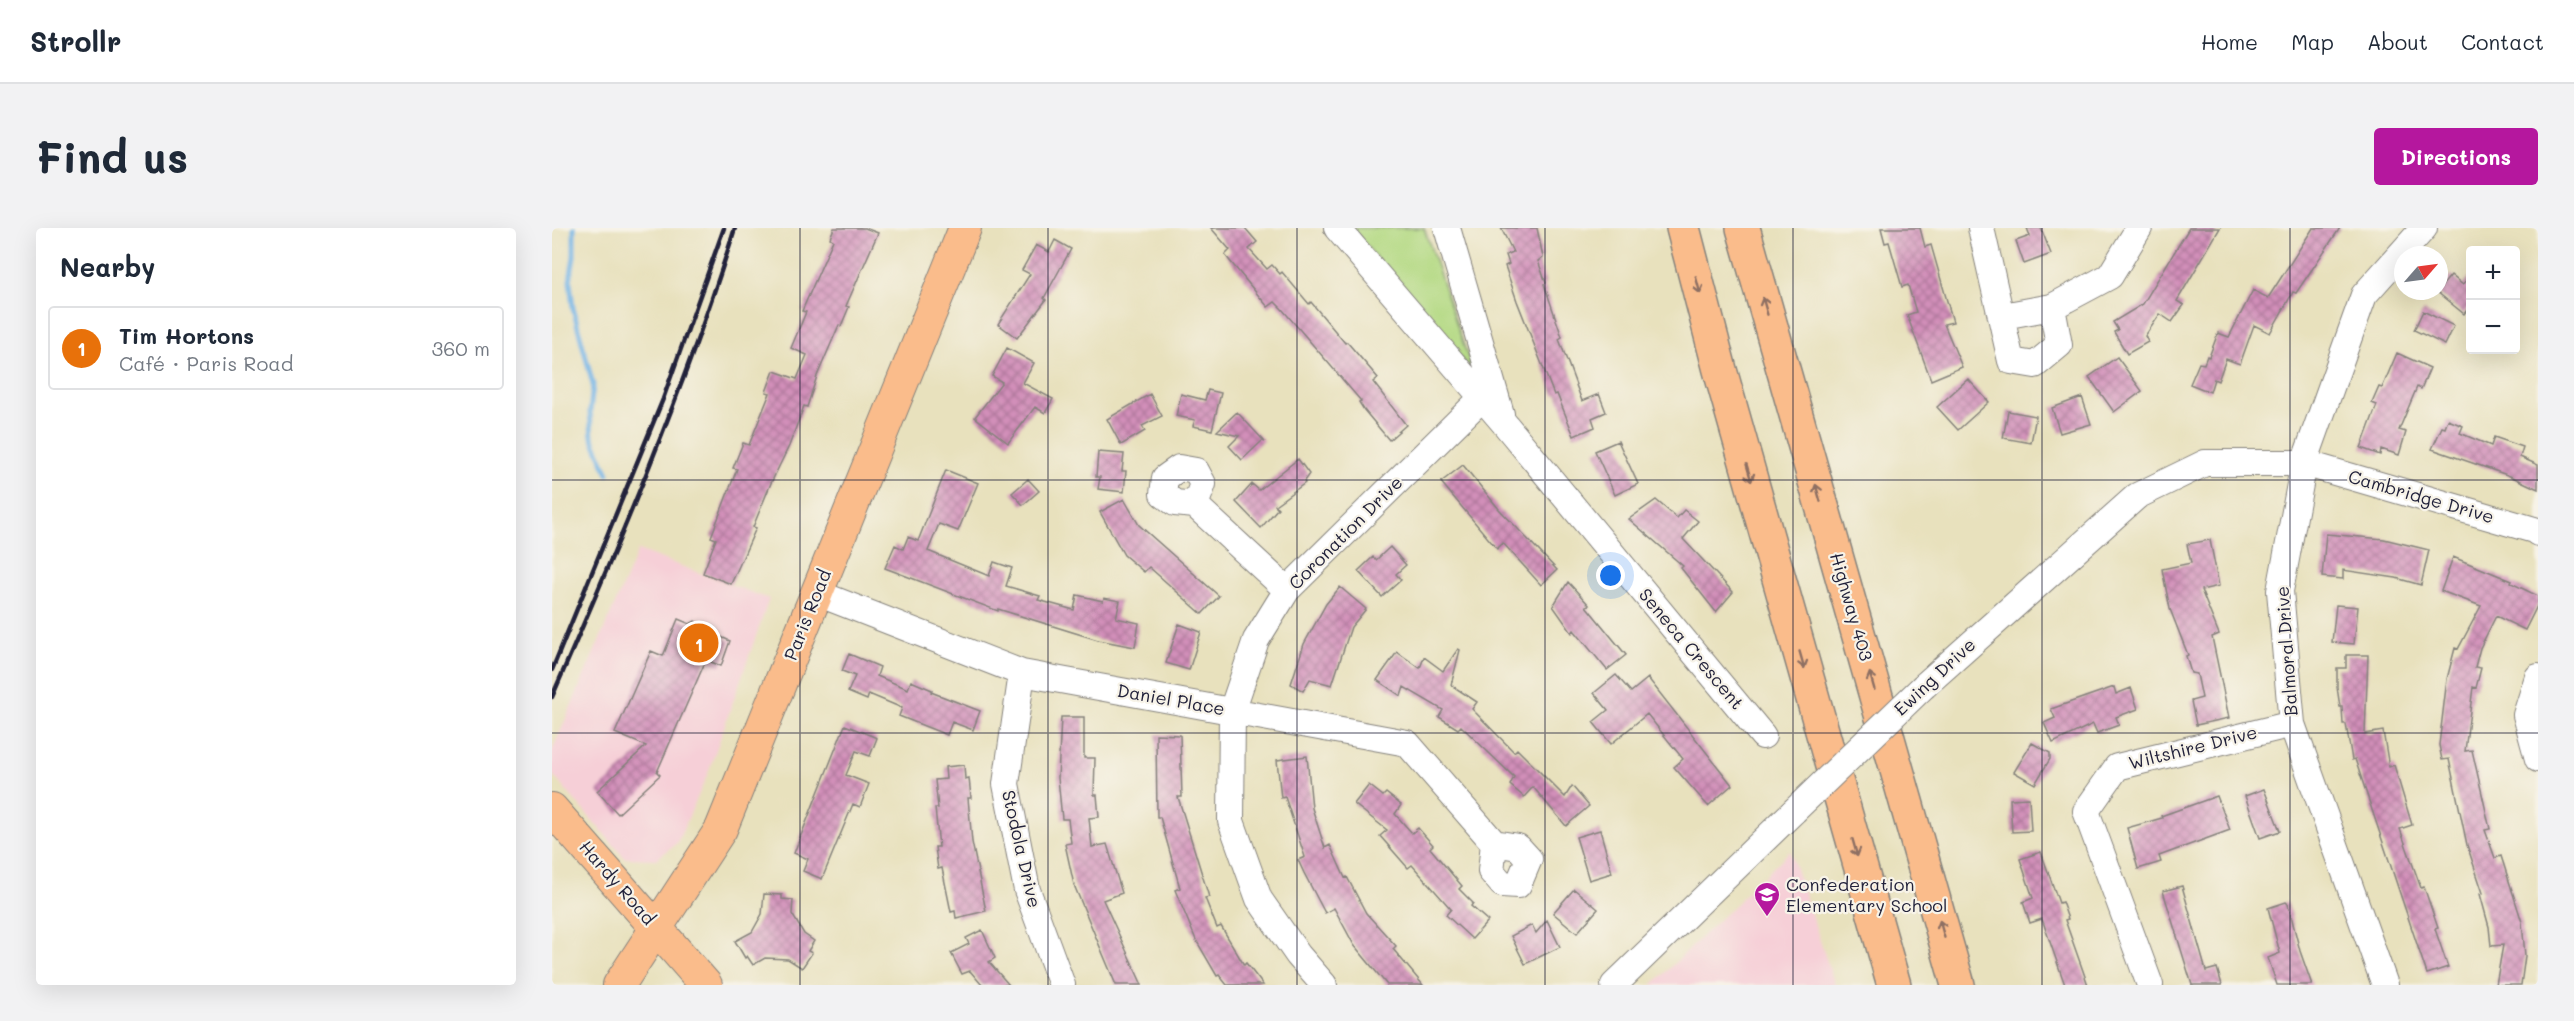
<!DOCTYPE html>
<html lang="en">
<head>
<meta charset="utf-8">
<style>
  :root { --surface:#fff; --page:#f2f2f3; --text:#1f2937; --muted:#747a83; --line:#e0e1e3; --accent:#b5179e }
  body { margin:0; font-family:Mali,sans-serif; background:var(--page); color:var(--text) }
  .controls { position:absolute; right:18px; top:18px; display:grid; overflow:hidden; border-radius:6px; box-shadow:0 6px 24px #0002 }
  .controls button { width:54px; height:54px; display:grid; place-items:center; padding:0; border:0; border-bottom:2px solid var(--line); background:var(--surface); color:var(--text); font:30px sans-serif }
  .compass { position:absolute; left:1842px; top:18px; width:54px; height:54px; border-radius:50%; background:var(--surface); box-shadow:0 6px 24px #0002; rotate:62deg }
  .you { position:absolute; left:1059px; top:348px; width:21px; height:21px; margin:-15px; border:4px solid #fff; border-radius:50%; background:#1a73e8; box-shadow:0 0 0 9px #1a73e833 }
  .badge { display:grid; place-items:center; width:39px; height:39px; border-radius:50%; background:var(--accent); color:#fff; font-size:20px; font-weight:700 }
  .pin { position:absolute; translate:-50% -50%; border:3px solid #fff; box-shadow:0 2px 6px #0006 }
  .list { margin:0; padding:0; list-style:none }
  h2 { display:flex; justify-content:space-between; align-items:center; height:78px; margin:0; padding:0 24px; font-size:26px }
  h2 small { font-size:20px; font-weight:400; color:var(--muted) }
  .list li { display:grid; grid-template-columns:39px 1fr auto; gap:18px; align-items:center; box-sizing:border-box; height:84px; margin:0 12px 12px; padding:0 12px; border:2px solid var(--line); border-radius:6px }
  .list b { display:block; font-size:22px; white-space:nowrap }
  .list p { margin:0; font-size:20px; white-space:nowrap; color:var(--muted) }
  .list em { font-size:20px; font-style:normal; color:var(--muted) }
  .map { position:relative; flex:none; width:1986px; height:757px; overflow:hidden; border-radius:6px }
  header { display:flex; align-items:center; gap:36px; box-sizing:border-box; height:84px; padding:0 30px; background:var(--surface); border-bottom:2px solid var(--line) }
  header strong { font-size:28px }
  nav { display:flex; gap:33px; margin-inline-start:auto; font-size:21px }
  .intro { display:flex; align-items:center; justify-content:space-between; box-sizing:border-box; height:144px; padding:0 36px }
  h1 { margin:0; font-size:42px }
  .button { padding:15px 27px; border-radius:6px; background:var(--accent); color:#fff; font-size:21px; font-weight:700 }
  main { display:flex; gap:36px; padding:0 36px }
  aside { flex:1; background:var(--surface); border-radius:6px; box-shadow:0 6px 24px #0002 }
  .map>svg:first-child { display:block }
  .built { fill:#f6cfd7 }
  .park { fill:#b3d982; stroke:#6a7e5e; stroke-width:1.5 }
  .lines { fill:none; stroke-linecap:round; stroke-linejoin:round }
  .stream { stroke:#70b2e5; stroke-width:5 }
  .building { fill:url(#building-cross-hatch) }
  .minor-casing { stroke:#85827c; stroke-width:28 }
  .major-casing { stroke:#85827c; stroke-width:34 }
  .highway-casing { stroke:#85827c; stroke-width:36 }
  .minor { stroke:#fff; stroke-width:26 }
  .major { stroke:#fabc8b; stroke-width:32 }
  .highway { stroke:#fabc8b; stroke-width:33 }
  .rail { stroke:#22223b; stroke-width:4.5 }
  .minor-bridge-casing { stroke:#85827c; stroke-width:28; stroke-linecap:butt }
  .minor-bridge { stroke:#fff; stroke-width:26 }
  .oneway { stroke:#8e6f63 }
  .grid { fill:none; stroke:#22223b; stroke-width:1.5; stroke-opacity:0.55 }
  .labels { text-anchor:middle; stroke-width:4.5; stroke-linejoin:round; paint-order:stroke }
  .street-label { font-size:18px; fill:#22223b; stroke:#f7f3e8 }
  .poi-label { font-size:18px; fill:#22223b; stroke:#f7f3e8; text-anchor:start }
</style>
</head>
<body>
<header>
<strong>Strollr</strong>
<nav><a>Home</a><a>Map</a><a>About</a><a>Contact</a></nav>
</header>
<div class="intro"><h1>Find us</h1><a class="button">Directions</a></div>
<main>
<aside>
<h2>Nearby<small></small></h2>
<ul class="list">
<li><span class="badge" style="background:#e8710a">1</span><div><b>Tim Hortons</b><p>Café · Paris Road</p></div><em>360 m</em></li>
</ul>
</aside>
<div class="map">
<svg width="1986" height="757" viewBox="0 0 1986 757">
  <defs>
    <pattern id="building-cross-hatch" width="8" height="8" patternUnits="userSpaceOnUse" patternTransform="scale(1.5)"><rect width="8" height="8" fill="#d28fb9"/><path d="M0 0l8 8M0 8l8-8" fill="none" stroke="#aa7498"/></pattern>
  </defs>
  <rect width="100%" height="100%" fill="#f7f3e8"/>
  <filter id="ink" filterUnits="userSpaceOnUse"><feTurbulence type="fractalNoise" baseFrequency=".0167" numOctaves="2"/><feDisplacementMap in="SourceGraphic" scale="12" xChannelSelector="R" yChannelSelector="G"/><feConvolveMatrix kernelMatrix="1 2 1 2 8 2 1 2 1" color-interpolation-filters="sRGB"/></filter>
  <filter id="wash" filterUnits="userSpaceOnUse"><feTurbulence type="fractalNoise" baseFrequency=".008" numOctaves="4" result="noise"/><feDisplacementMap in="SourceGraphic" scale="24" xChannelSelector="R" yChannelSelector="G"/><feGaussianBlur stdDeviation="1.35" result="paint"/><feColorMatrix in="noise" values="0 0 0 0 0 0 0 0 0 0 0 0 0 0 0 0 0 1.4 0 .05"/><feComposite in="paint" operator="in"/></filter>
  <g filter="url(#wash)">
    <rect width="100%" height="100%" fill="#e8e1bd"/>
    <path class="built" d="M86,322L217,371L155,548L125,615L104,631L73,630L0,546V523Z
      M1238,623L1283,757H1100Z"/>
    <path class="park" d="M799,0H872L921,144Z"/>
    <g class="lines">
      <path class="stream" d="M22,0V28L18,53L21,80L41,157L38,184L40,209L56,246"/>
    </g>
    <g id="blocks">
      <path class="building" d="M282,0H313L326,5L294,78L297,79L289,98L287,97L265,148L255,179L252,178L237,218L219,255L201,299L204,300L179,356L151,345L164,311L159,309L185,241L181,240L191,215L197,217L218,165L214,164L222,143L245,151L255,127L239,120L254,84L250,83L281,12L278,10Z
        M659,0H693L705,14L697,21L715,41L720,37L728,46L730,44L757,76L759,74L793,115L795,114L826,150L821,154L854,197L837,212L812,182L807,174L809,173L730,81L723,74L716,79L673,27L678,22Z
        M949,0H985L991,29L986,33L994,55L992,56L1010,109L1007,111L1030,173L1047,166L1054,184L1040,190L1043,199L1022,208L1005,166L1002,167L965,73L953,38L957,36L954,27L961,24Z
        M1329,0H1368L1373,19L1379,17L1401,94L1392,96L1410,139L1379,152L1355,87L1364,84L1356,57L1350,59L1337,14L1333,15Z
        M1475,0H1489L1499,26L1472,36L1464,13L1478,8Z
        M1637,0H1668L1625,73L1632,77L1620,94L1608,86L1593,108L1596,114L1575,126L1562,104L1566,102L1561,94L1591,76Z
        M1761,0H1788L1744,65L1741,64L1718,105L1702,97L1688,136L1674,131L1666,153L1662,151L1658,164L1638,156L1647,135L1652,136L1655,128L1657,129L1666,105L1677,109L1701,62L1716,70Z
        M503,12L519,21L492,70L494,72L465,110L446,96L478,46L470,42L484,17L497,24Z
        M1899,47L1911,57L1918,48V78L1912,86L1885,64Z
        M1871,83L1902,98L1893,117L1862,102Z
        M455,120L482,135L471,155L501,171L493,185L483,179L456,215L423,189L450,154L440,148Z
        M1845,125L1878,140L1869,161L1865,159L1847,202L1854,204L1847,227L1829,221L1828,227L1809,220L1825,177L1820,175L1827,159L1830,160Z
        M1565,129L1590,163L1562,184L1537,149Z
        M1416,151L1437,174L1406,202L1385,179Z
        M656,162L669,165L660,202L641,198L643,192L624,188L629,166L653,172Z
        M598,166L610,188L590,198L593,203L569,217L555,191Z
        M1530,169L1539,196L1508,205L1500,180Z
        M1456,183L1484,188L1479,215L1451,210Z
        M685,184L713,214L710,213L690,232L677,218L687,208L665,203Z
        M1896,192L1911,198L1908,205L1939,218L1942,209L1971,219L1968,229L1986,237V261L1958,248L1880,221L1890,199L1893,200Z
        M1066,213L1086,256L1063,267L1043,223Z
        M546,224L572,226L570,243H574L572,264L546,261L548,249H544Z
        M746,231L757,246L752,253L753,255L723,277L726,280L709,300L684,274L700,256L707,262Z
        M911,237L947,281L1005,342L989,357L951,315L945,321L889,254Z
        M394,242L426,255L406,303L387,296L376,323L437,348L442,334L460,340L454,358L488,368L486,372L522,382L525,367L551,373L552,370L568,373L564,390L587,395L583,419L546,412L446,381V383L333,340L343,317L351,321L356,309L366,313Z
        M476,251L487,263L471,277L460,265Z
        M572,271L587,297L667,368L650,386L597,339L592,344L572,327L548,284Z
        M1104,272L1125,290L1132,282L1146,293L1131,311L1181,364L1164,384L1129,340L1131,338L1077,291Z
        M1774,306L1832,311L1877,322L1869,357L1844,350L1791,342V351L1770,349Z
        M1658,312L1667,358L1649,362L1667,406L1660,409L1677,490L1644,497L1639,473L1650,470L1645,446L1639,445L1634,428L1636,427L1618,381L1610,341L1639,335L1635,316Z
        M838,319L854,337L844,346L849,352L830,369L806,343L821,329L824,332Z
        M1901,329L1960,353L1959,355L1986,368V376L1973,402L1944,388L1928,420L1923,439L1929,440L1924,460L1921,459L1913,523L1920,522L1938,601L1933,602L1943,630L1949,628L1970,694L1973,728L1969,757H1944L1951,717L1939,718L1937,699L1928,666L1931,665L1915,617L1897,531L1890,532L1887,517L1895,451L1903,420L1906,421L1929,378L1889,363Z
        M1016,354L1037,377L1034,378L1074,427L1055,442L1022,402L1020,405L1001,378Z
        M788,359L814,381L799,399L780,457L758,451L751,463L739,456L752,416L774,376Z
        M1784,377L1806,379L1802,416L1780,414Z
        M126,391L138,396L143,393L156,400L158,404L178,413L169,438L154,432L105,544L108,547L66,586L45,563L94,518L63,505L99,423L111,428Z
        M627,396L649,404L637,442L614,435Z
        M906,421L908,422L899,457L925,474L920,481L962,524L965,521L1013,569L1020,558L1037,578L1014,598L981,559L972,569L958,557L962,549L909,498L906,501L887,489L891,482L852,459L849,468L825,452L845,424L868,440L872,429L891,443Z
        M297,426L328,439L325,448L356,461L359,453L380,462L379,464L428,483L421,502L400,494L395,507L347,488L350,480L317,466L315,472L296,464L303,448L290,443Z
        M1794,427H1816L1813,506L1831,503L1837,539L1842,537L1860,597L1848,601L1869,660L1872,659L1886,700L1883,701L1896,739L1875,746L1803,531L1800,532L1794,496H1791L1790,479H1788L1785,459V440H1794Z
        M1064,447L1079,464L1096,450L1180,557L1156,578L1122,539L1131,531L1095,486L1059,516L1041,494L1056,482L1042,465Z
        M1562,459L1564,466L1579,460L1586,481L1564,489L1567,497L1545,505L1541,496L1501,515L1492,495L1503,490L1499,481Z
        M509,489H532V530H543L542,567H545L547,589L537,590L540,619L555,616L570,665L551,672L590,757H564L522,657L513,616L519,615L516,591H510L506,550Z
        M293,497L325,510L318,528L304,523L294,547L317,556L308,579L301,576L270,651L251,643L256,631L242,625Z
        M604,506L628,507L630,569H626L657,669L653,670L665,700L669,698L692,737L694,735L711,757H675L667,747L665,748L644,712L623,662L628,660L608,589H605Z
        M1480,515L1498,525V531L1483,556L1462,544Z
        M755,528L760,580L773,620L778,617L793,650L795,649L814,685L844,718L841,721L871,757H835L802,717L782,680L773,685L752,645L746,632L753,629L733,569L729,570L725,532Z
        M412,537L413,551L417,550L419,570H416L420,614L434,683L404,690L403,683L399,684L390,640L386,641L383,619H387L383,580H386L383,552L394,551L393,539Z
        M817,557L831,568L834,565L849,577L843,586L860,605L866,600L881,617L878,620L910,658L907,661L921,675L919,678L936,693L920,711L894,687L899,681L860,637L856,640L828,608L835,602L802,576Z
        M1712,561L1728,603L1708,610L1693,568Z
        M1665,568L1678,602L1607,628L1609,634L1586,641L1575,600L1610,590L1609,588Z
        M1477,570L1479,603L1460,604L1458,571Z
        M1048,602L1060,645L1037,652L1024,609Z
        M1489,624L1507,675L1510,674L1516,691L1513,692L1536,757H1513L1490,691L1478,695L1471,674L1481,670L1468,631Z
        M1630,658L1654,743L1665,740L1670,757H1640L1611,663Z
        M1022,661L1046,681L1025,705L1001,685Z
        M212,666L230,667V671L241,672L240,686L252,706L262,713L256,723L260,725L250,740L236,731L213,730L201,737L195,728L193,730L183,713L200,704L210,686Z
        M1734,674L1736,676L1748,723L1760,757H1725L1716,730L1728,725L1716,680Z
        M995,692L1008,719L973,736L959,708L980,697L984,705Z
        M430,702L443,730L437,734L457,757H430L418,743L410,746L399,725L417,716L414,710Z"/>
    </g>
  </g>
  <g filter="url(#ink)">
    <use href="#blocks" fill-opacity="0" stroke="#85827c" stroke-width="1.5"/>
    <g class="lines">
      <defs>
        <path id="minor" d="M785,0L952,195L1211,508
          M895,0L949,186
          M1429,0L1459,133L1483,137L1507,117L1500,79
          M1451,88L1500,79L1558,48L1587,0
          M643,277L651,256L644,243L627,240L613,250L611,266L623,275L643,277L735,362
          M265,365L470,445L855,515L942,615L966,619L977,631L966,657L950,656L939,643L942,615
          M470,445L454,556L475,662L510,757
          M1986,449L1974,487L1986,531
          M1372,458L1585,268L1653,235H1752L1982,302L1986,305
          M772,757L746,727L707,671L679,593L680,483L704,412L735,362L930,170
          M1062,757L1242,583
          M1598,757L1534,583L1565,539L1740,496
          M1833,757L1740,496L1728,363L1752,235L1812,67L1872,0"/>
        <path id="major" d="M0,581L154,757
          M67,757L169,601L413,0"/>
        <path id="highway" d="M1131,0L1168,142L1342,757
          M1191,0L1406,757"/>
      </defs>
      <use href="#minor" class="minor-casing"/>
      <use href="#major" class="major-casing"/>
      <use href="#highway" class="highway-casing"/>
      <use href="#minor" class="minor"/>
      <use href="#major" class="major"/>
      <use href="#highway" class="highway"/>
      <path class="rail" d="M0,442L111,171L172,0
        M0,469C67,315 133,160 183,0"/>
      <defs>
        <path id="minor-bridge" d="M1242,583L1372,458"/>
      </defs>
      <use href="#minor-bridge" class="minor-bridge-casing"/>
      <use href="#minor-bridge" class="minor-bridge"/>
    </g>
    <defs><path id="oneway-shaft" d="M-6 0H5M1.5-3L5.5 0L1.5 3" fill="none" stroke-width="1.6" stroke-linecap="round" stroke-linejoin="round" transform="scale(1.5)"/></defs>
    <g class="oneway">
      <use href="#oneway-shaft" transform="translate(1146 57) rotate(75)"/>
      <use href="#oneway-shaft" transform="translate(1213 78) rotate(-106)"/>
      <use href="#oneway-shaft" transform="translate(1197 245) rotate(74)"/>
      <use href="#oneway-shaft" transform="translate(1266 265) rotate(-106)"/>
      <use href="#oneway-shaft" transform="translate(1250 432) rotate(74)"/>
      <use href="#oneway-shaft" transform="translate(1320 453) rotate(-106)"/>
      <use href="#oneway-shaft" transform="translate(1303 620) rotate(74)"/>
      <use href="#oneway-shaft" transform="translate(1390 701) rotate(-106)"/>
    </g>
  </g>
  <path class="grid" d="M248,0V757M496,0V757M745,0V757M993,0V757M1241,0V757M1490,0V757M1738,0V757M0,252H1986M0,505H1986"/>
  <defs>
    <symbol id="school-pin" viewBox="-11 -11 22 30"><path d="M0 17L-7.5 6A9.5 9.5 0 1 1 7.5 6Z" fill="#b5179e" stroke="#f7f3e8"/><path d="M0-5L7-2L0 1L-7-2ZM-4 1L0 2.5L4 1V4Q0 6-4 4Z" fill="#fff"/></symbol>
  </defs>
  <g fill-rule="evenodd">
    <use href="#school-pin" x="1200" y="652" width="30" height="40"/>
  </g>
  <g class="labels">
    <g class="street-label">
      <text transform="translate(1869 269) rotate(16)" y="6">Cambridge Drive</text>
      <text transform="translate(794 305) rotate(-45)" y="6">Coronation Drive</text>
      <text transform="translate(1299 379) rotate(74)" y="6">Highway 403</text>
      <text transform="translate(256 387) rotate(-68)" y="6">Paris Road</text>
      <text transform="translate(1139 421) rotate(50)" y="6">Seneca Crescent</text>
      <text transform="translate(1735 423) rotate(-94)" y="6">Balmoral Drive</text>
      <text transform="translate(1383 449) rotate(-43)" y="6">Ewing Drive</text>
      <text transform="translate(619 472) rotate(10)" y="6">Daniel Place</text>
      <text transform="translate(1641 520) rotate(-14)" y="6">Wiltshire Drive</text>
      <text transform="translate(469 621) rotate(77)" y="6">Stodola Drive</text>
      <text transform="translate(65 655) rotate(49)" y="6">Hardy Road</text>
    </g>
    <g class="poi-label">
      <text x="1234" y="663">Confederation<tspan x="1234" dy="21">Elementary School</tspan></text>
    </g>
  </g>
</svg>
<div class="controls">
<button>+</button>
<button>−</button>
</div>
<svg class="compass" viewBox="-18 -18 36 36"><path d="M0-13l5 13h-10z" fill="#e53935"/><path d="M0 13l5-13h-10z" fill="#747a83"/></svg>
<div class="you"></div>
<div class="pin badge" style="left:147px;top:415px;background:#e8710a">1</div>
</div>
</main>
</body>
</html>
